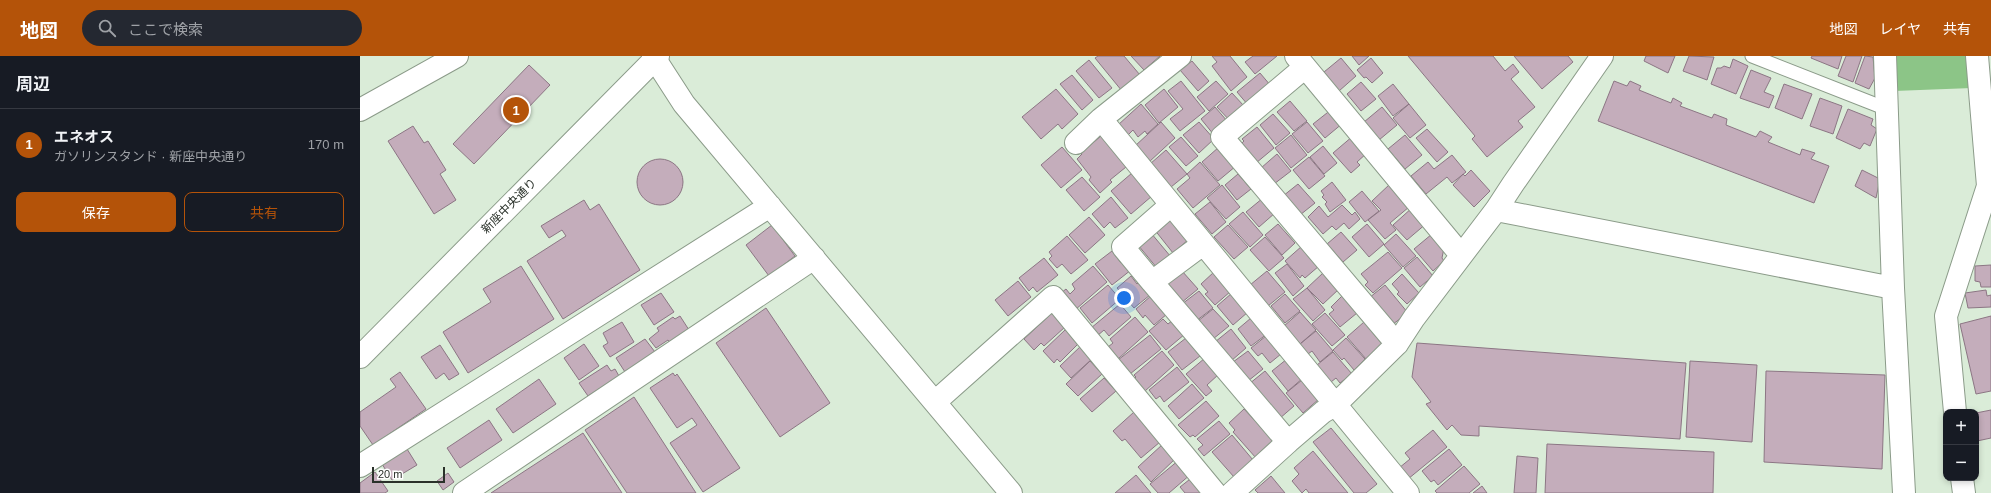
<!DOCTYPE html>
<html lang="ja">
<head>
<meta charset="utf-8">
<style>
  :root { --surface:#171b24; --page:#242831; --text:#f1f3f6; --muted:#9ea1a6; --line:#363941; --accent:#b45309 }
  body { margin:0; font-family:Helvetica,"Noto Sans JP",sans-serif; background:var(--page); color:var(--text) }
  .controls { position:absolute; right:12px; bottom:12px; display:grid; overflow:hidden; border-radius:8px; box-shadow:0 2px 6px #0003 }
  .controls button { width:36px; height:36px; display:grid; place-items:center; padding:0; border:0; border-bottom:1px solid var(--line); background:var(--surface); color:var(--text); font:20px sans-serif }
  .scale { position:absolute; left:12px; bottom:10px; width:73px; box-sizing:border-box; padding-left:4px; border:2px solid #2a312a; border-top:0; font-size:11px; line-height:14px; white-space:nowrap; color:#2a312a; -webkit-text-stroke:3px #fff; paint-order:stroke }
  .you { position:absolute; left:764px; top:242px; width:14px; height:14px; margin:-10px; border:3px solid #fff; border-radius:50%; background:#1a73e8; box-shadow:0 0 0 6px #1a73e833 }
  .badge { display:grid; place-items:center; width:26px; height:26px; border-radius:50%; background:var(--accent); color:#fff; font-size:13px; font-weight:700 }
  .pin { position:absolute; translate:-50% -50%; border:2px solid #fff; box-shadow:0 1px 4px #0006 }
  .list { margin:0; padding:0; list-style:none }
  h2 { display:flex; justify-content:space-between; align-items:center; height:52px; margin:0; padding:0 16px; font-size:17px }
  h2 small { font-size:13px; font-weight:400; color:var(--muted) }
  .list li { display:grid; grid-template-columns:26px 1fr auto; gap:12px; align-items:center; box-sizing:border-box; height:72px; padding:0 16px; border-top:1px solid var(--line) }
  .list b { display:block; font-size:15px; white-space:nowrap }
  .list p { margin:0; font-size:13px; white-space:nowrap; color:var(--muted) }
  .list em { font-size:13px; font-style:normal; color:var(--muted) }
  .actions { display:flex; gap:8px; padding:12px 16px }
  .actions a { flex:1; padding:9px 0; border:1px solid var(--accent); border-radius:8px; text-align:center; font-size:14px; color:var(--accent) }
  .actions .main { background:var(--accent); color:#fff }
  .icon { flex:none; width:22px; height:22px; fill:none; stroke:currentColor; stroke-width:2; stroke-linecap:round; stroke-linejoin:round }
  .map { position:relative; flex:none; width:1631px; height:437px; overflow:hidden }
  header { display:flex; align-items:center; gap:24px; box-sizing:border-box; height:56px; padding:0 20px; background:var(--accent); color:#fff }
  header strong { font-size:19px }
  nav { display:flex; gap:22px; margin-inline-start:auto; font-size:14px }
  .search { width:280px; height:36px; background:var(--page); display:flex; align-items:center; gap:10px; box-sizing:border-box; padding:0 14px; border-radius:22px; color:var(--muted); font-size:15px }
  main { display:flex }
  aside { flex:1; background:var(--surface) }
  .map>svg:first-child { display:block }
  .green { fill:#8cc587 }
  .building { fill:#c4adbb; stroke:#8c7684 }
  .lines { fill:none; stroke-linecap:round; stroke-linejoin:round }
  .service-casing { stroke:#8b9b89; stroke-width:15 }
  .minor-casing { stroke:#8b9b89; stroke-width:24 }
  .tertiary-casing { stroke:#8b9b89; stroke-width:24 }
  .service { stroke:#fff; stroke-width:13 }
  .minor { stroke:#fff; stroke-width:22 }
  .tertiary { stroke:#fff; stroke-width:22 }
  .labels { text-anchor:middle; stroke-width:3.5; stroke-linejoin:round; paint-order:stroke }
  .street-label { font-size:12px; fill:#2a312a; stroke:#fff }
</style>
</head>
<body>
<header>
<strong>地図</strong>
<div class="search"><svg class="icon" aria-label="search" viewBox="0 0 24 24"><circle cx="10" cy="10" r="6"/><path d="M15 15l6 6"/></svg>ここで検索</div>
<nav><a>地図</a><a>レイヤ</a><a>共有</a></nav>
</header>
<main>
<aside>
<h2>周辺<small></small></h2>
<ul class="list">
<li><span class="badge">1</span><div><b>エネオス</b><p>ガソリンスタンド · 新座中央通り</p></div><em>170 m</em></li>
</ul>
<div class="actions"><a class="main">保存</a><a>共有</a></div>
</aside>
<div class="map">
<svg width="1631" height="437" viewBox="0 0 1631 437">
  <rect width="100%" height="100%" fill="#daecd8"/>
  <path class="green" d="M1534,0H1611L1612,32L1534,35Z"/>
  <path class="building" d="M738,0H764L780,19L762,35L735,2Z
    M771,0H800L784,14Z
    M852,0H870L887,21L871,35L852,10L857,6Z
    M893,0H917L895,18L885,6Z
    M992,0H1009L999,9Z
    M1048,0H1133L1145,15L1153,8L1159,16L1151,23L1175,51L1158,65L1163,71L1127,101L1112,83L1115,80Z
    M1154,0H1208L1213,6L1182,33Z
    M1286,0H1315L1308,17L1284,5Z
    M1329,0L1354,1L1347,24L1323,15Z
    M1452,0H1482L1478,13L1451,2Z
    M1486,0H1502L1493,26L1478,20Z
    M1505,0L1513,1L1515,22L1509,33L1495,27Z
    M981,2L996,20L979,35L964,16Z
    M1011,2L1023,17L1012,27L1006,21L1004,22L997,14Z
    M1373,3L1388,10L1376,38L1351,28L1357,12H1361L1364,10L1370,12Z
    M729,4L752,32L739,42L716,15Z
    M832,5L849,25L838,35L820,14Z
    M169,9L190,29L114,108L93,88Z
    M1391,14L1411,22L1404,36L1414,40L1409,52L1380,42Z
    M900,17L911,30L888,49L877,36Z
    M712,19L733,44L722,54L700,28Z
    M821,25L845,55L820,75L810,63L823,53L808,35Z
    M856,25L868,38L849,55L837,41Z
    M1254,25L1267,30L1270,25L1281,30L1279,34L1311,47L1313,42L1322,47L1320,50L1352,62L1354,58L1367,63L1366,69L1396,81L1400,75L1412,81L1408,86L1440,99L1442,93L1455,97L1451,103L1469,110L1454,147L1238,65Z
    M1001,26L1016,43L1001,55L987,38Z
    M1033,28L1049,48L1033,60L1018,40Z
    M1424,28L1452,38L1442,63L1415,52Z
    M696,33L718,58L702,73L698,68L681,83L662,61Z
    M804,33L818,51L799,67L785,49Z
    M872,37L884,50L872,67L857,51Z
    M1460,42L1482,50L1473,78L1450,70Z
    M930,45L947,65L934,75L917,56Z
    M781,48L798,68L787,78L785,75L778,81L773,74L767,80L758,69Z
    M1049,48L1066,69L1050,82L1033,62Z
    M855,51L868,66L854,79L841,63Z
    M1022,51L1037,69L1019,84L1004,66Z
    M972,53L983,67L965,82L953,68Z
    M1488,53L1513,63L1511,69L1517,73L1510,90L1504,87L1500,93L1476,82Z
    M913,58L930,77L916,89L900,69Z
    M801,66L815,82L789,106L775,90Z
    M839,66L854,83L839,97L823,79Z
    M947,66L963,85L948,97L932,78Z
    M53,70L64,87L68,85L86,114L80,118L96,144L74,158L28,85Z
    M897,71L914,92L896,107L881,88L884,85L882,83Z
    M1067,73L1088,96L1077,106L1056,82Z
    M931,79L947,99L931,112L915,92Z
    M1045,79L1062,99L1045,113L1028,93Z
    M741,80L766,111L750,124L752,126L740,137L729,124L731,121L717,103L722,98L721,97Z
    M993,80L1007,97L997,106L1000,109L991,117L973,97Z
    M821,81L838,100L826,110L809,91Z
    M963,90L977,107L964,118L950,101Z
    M702,91L722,114L701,132L681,109Z
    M859,91L876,110L858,125L842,106Z
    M806,94L827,118L811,131L790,108Z
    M917,98L931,115L914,128L901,112Z
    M1092,99L1106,116L1092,127L1087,121L1066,138L1051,120L1068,106L1074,113Z
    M949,101L965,120L949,133L933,114Z
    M277 126a23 23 0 1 1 46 0a23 23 0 1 1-46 0Z
    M840,106L860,129L833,152L817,133L830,122L827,118Z
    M1111,114L1130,135L1114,151L1093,129L1103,118L1105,120Z
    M1502,114L1520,123L1516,142L1495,130Z
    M772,117L792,140L771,158L751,135Z
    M878,118L891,133L877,144L865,129Z
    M722,121L740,141L724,155L706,134Z
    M972,126L986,144L970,156L965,148L967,146L962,141L964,139L961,135Z
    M938,128L955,147L940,159L923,140Z
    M1030,128L1049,151L1030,167L1036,174L1025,183L1008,164L1021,154L1012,145Z
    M862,129L880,151L866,163L847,142Z
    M1002,135L1019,155L1005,166L989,146Z
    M751,141L768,162L755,172L750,166L744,172L732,158Z
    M903,142L915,157L899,171L886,156Z
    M224,144L230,154L239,148L280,214L203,263L167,205L206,180L202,174L189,182L181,170Z
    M850,146L866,166L852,178L835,158Z
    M982,149L992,159L995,156L1000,163L989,173L984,167L976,174L972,170L963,178L948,161L959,150L968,161Z
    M1053,151L1067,167L1047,184L1033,169Z
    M883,156L903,179L890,191L869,168Z
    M729,161L745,179L725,197L709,179Z
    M812,162L829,183L813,197L794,173Z
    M918,168L935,187L922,199L905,179Z
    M1007,168L1024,188L1009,201L992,181Z
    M412,169L435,200L409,220L386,189Z
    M868,169L888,191L874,203L854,181Z
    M981,176L997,194L983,206L967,188Z
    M791,177L811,201L797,212L778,189Z
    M1036,178L1056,200L1043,211L1024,189Z
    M1072,178L1084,192L1082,202L1084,205L1073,215L1054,193Z
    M707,180L728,204L711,218L702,208L697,212L689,203L692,200L689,196Z
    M905,181L924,202L909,215L890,194Z
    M942,190L959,210L945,222L942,219L940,222L925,205Z
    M752,195L761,207L763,205L771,214L752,229L735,208Z
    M1028,196L1042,212L1013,237L1005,229L1008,226L1001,218Z
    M1057,201L1073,220L1060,231L1044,212Z
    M684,202L698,219L677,236L673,231L669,235L659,222Z
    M927,208L944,230L933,240L915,217Z
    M1631,209V231H1621L1620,226L1615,225V210Z
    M161,210L194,263L108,317L83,276L131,246L123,233Z
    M733,210L747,226L715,254L701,237L706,233L710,238L715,233L712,228Z
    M822,215L838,233L821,247L805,228Z
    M907,215L925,236L908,250L890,229Z
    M854,216L871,235L855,249L845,238L848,236L841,228Z
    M963,217L979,233L963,248L947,232Z
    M1042,218L1059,237L1047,248L1037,238L1039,236L1032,228Z
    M771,220L777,228L779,226L790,239L774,252L757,232Z
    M658,225L671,241L648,260L635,244Z
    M748,229L760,243L732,267L720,252Z
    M1025,229L1048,257L1033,268L1009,242Z
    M947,232L965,254L953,265L933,243Z
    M1626,234L1627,240L1631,239V251L1608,252L1605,237Z
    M839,235L853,252L836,265L822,248Z
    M301,237L314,256L294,269L281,249Z
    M872,237L888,256L873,269L857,250Z
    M925,238L940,255L925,267L911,250Z
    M792,239L807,258L794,269L785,259L783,262L776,253Z
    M982,240L997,257L980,271L969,258L974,254L971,251Z
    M760,248L771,261L749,280L744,274L737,280L731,272Z
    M406,252L470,347L420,381L356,287Z
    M853,253L869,270L853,283L838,265Z
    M940,256L956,274L940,288L924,270Z
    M692,257L705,271L684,290L681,287L674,294L664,283Z
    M965,257L985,279L972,290L952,268Z
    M320,260L329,274L310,287L308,284L296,292L289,283L299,275L297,272L313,261L315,263Z
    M1631,260V335L1616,338L1600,268Z
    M775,261L788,276L758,303L748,291L753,287L750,283Z
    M891,262L907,278L891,290L878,273Z
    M803,263L808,268L813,264L825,278L806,294L789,275Z
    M262,266L274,286L250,301L243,290L248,287L243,277Z
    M1004,266L1023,289L1006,303L987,281Z
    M871,273L886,292L871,305L855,286Z
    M705,274L719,287L700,306L697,303L694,307L683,295Z
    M956,275L973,295L960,306L952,295L948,298L940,288Z
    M790,279L801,293L770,318L758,304Z
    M906,280L921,298L910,307L902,297L898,300L891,292Z
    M826,282L840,300L822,314L808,296Z
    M986,282L1005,303L994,314L984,302L982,304L973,294Z
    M285,283L295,296L265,316L256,302Z
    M1057,287L1326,307L1320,383L1119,370V380L1101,379L1092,369L1087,374L1066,348L1071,346L1052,321Z
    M224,288L239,310L219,324L204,302Z
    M80,289L99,318L89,324L84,317L76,323L61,301Z
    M722,289L733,302L711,322L700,310Z
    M802,295L814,309L785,335L774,323L776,321L774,319Z
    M888,295L903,313L888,325L873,306Z
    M973,296L992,318L980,327L976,322L971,326L957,309Z
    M845,302L859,318L847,329L852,335L846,340L826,318Z
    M927,303L943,322L928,335L912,315Z
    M730,305L742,318L718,340L706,328Z
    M1330,305L1397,309L1392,386L1326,381Z
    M247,309L251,315L255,313L259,320L228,340L219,327Z
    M817,311L829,326L804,346L800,340L796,343L789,334Z
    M905,315L934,350L919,363L889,328Z
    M1406,315L1525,319L1522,413L1404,406Z
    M40,316L66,353L13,389L0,370V356L36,331L30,323Z
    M313,317L315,320L317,318L380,412L343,436L310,387L337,369L332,362L317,372L290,332Z
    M744,322L756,335L732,356L720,343Z
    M179,323L196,348L153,377L136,353Z
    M942,324L959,343L943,357L926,337Z
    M832,328L844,342L819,363L808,350Z
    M274,341L336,437H267L225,374Z
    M846,345L859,360L835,381L833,379L830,381L818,369Z
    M884,353L913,384L911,389L896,402L873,376L875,374L869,367Z
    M1631,354V382L1617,385L1616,357Z
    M774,356L800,386L781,402L765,383L762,385L753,375Z
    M129,364L142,384L100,412L87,392Z
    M859,365L870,378L844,400L838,393L843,389L837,383Z
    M971,372L1017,428L1006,437H994L953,386Z
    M1073,374L1087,391L1048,423L1039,412L1050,403L1045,397Z
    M223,377L262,437H131Z
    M872,379L893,404L874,421L852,396Z
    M803,388L816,402L791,426L778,411Z
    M1187,388L1354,396L1353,437H1185Z
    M47,393L57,409L32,424L22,408Z
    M1089,393L1102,409L1078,429L1074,424L1071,426L1062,415Z
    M953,395L988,437H949L946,433L942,437L932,425L939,418L934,412Z
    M1157,400L1178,402L1176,437H1154Z
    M819,404L831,418L809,437H798L790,428Z
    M1104,410L1120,428L1109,437H1077L1075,435Z
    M15,416L28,435L25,437H0V427Z
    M88,417L94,426L83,434L77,425Z
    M776,419L791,437H755Z
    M834,420L848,437H825L820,431Z
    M911,420L925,437H898L895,434Z
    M1122,430L1127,437H1113Z"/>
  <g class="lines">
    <defs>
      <path id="service" d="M1392,0L1527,53"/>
      <path id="minor" d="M293,0L324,48L651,437
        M820,0L741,63L1048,437
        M936,0L1101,199
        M1525,0L1533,232L1544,437
        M944,12L862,81L1037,288
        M0,54L97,0
        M716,87L741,63
        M1136,154L1533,232
        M843,188L792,226L928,386
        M792,226L763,191L811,149
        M575,346L693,241L855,437
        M1595,356L1586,260L1628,130L1617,0
        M0,410L410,150
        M1602,422L1604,437
        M104,437L454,202
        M872,437L928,386L963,356L975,349L1037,288L1054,262L1136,154L1153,128L1242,0"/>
      <path id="tertiary" d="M0,301L298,0"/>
    </defs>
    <use href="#service" class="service-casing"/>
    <use href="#minor" class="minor-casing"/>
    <use href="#tertiary" class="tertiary-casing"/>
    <use href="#service" class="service"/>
    <use href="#minor" class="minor"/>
    <use href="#tertiary" class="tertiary"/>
  </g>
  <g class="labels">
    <g class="street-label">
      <text transform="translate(149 150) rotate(-45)" y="4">新座中央通り</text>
    </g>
  </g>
</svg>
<div class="controls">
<button>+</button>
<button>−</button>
</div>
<div class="scale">20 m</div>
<div class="you"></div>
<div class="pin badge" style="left:156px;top:54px">1</div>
</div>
</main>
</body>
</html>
